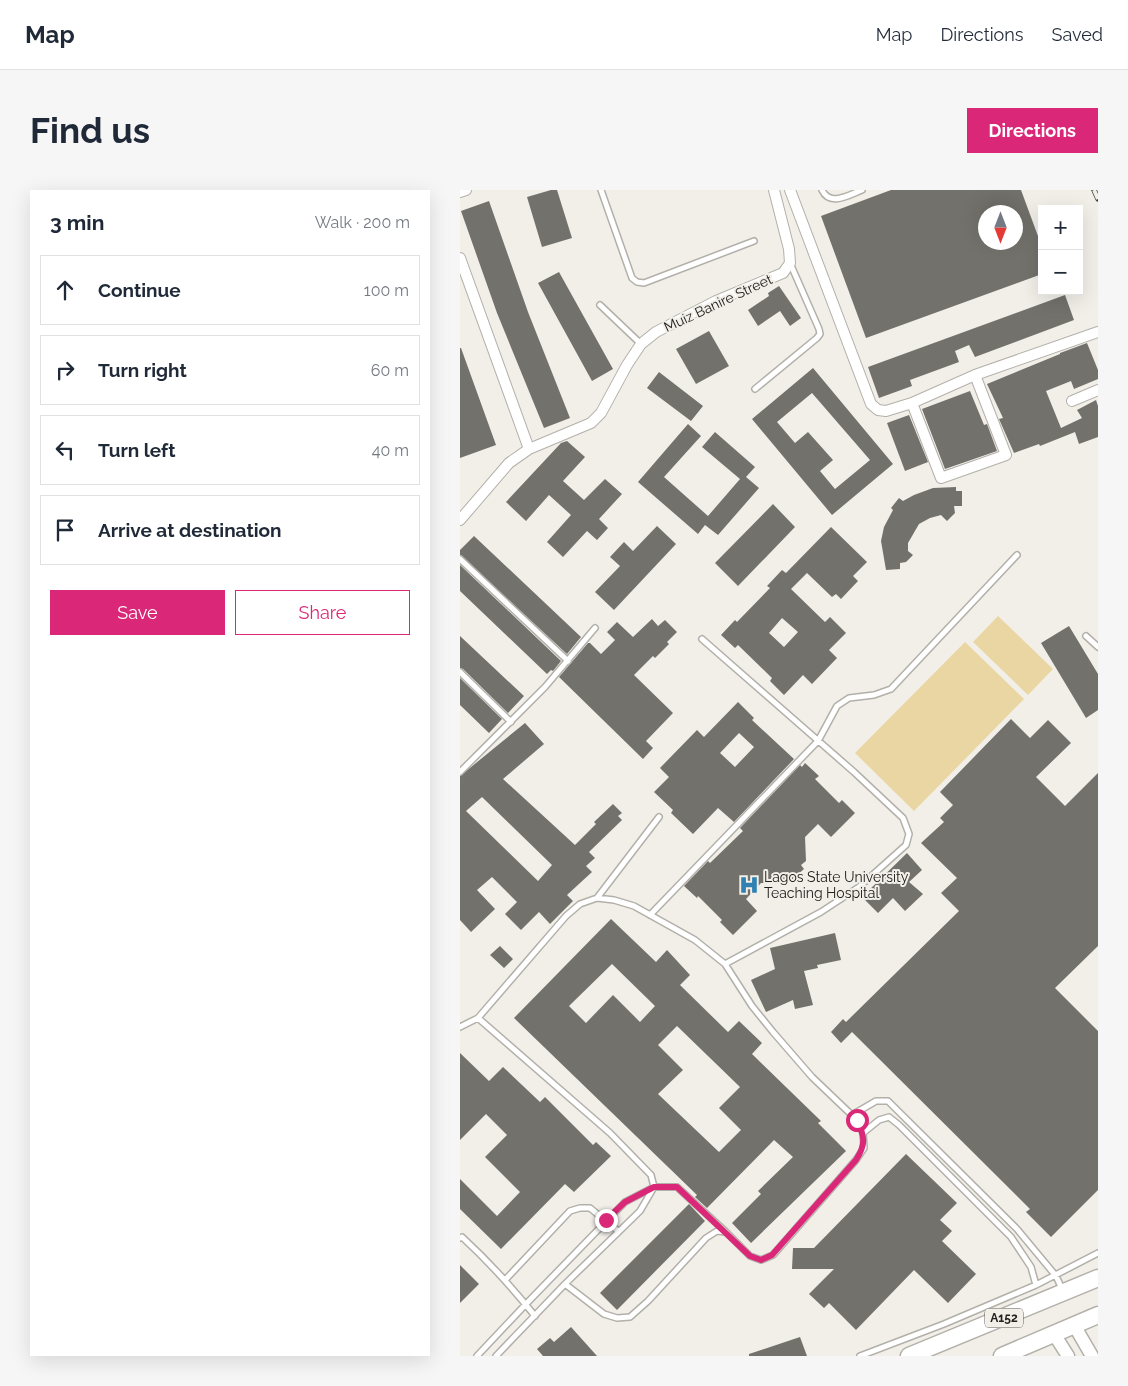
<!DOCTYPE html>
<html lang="en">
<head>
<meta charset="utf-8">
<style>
  :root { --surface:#fff; --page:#f6f6f7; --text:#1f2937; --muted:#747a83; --line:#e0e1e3; --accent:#db2777 }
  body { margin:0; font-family:Raleway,sans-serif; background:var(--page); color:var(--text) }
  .controls { position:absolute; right:15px; top:15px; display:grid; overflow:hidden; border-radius:0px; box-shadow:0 5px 20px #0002 }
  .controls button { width:45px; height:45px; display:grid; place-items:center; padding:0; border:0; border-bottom:1px solid var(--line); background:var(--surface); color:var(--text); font:25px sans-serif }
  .compass { position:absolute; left:518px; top:15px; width:45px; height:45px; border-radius:50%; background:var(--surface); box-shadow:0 5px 20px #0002; rotate:180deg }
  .stop { position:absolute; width:15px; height:15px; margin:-11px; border:4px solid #db2777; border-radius:50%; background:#fff }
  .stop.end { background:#db2777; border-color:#fff; box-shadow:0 1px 5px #0008 }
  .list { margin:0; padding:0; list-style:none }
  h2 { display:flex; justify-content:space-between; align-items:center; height:65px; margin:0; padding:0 20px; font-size:21px }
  h2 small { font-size:16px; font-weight:400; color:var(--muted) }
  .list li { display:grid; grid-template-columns:32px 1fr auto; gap:15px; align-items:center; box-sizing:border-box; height:70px; margin:0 10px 10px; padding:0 10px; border:1px solid var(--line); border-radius:0px }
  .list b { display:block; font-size:19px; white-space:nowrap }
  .list em { font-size:16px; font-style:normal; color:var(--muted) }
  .actions { display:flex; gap:10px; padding:15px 20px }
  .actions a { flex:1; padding:11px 0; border:1px solid var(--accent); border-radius:0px; text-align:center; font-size:18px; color:var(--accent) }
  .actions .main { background:var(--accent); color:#fff }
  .icon { flex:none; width:28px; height:28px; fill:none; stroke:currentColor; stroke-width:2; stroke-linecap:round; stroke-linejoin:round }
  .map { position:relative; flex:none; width:638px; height:1166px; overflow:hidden; border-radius:0px }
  header { display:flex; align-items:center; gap:30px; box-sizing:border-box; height:70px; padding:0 25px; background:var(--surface); border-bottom:1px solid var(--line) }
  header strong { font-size:24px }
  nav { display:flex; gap:28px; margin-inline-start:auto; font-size:18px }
  .intro { display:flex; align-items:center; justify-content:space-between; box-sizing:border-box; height:120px; padding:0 30px }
  h1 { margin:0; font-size:35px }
  .button { padding:12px 22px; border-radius:0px; background:var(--accent); color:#fff; font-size:18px; font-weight:700 }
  main { display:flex; gap:30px; padding:0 30px }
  aside { flex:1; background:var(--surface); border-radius:0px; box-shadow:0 5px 20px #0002 }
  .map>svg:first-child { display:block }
  .green { fill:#ead6a2 }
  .building { fill:#73716b; fill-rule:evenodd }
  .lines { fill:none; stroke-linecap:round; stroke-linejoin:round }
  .service-casing { stroke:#b3b0aa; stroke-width:8 }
  .minor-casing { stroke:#b3b0aa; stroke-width:12 }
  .tertiary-casing { stroke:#b3b0aa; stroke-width:15 }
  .primary-casing { stroke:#b3b0aa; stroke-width:19 }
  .service { stroke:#fff; stroke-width:5 }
  .minor { stroke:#fff; stroke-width:10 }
  .tertiary { stroke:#fff; stroke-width:12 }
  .primary { stroke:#fff; stroke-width:16 }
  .rail-casing { stroke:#42403d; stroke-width:5.5 }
  .rail { stroke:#f2efe9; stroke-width:4; stroke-dasharray:11; stroke-linecap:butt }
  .route { stroke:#db2777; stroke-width:6 }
  .labels { text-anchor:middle; stroke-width:4; stroke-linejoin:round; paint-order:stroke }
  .shield { fill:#f2efe9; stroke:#605e5a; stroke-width:1 }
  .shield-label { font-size:12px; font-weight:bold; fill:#21201d }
  .street-label { font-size:14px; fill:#21201d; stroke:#f2efe9 }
  .poi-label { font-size:14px; fill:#21201d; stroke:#f2efe9; text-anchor:start }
</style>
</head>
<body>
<header>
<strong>Map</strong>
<nav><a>Map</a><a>Directions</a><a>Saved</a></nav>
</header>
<div class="intro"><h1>Find us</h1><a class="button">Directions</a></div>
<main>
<aside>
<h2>3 min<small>Walk · 200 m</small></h2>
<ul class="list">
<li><svg class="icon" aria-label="ahead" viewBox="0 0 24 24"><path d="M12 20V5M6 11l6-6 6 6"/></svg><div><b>Continue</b></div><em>100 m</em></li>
<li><svg class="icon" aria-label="right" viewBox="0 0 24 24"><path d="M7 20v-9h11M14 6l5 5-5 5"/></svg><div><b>Turn right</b></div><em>60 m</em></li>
<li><svg class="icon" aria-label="left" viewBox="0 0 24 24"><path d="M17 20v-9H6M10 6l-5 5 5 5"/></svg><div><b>Turn left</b></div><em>40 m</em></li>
<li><svg class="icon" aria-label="arrive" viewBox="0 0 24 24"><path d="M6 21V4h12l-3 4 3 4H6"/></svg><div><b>Arrive at destination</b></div></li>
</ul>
<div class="actions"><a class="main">Save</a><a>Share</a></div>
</aside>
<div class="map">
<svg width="638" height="1166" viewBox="0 0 638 1166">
  <rect width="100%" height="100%" fill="#f2efe9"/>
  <path class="green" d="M538,426L593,479L568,505L513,452Z
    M505,452L564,509L454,621L395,563Z"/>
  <path class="building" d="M91,0H97L112,48L82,57L67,7Z
    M431,0H561L582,57V84L406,148L361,26ZM526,22H556V52H526Z
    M29,11L68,122L110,228L84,238L37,123L1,21Z
    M99,82L153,179L132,191L78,93Z
    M319,96L341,128L330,136L320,121L298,136L288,120L309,106L308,103Z
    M605,105L614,130L515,167L509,155L495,161L499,172L450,190L452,196L419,208L408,177Z
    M249,141L269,176L236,194L216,159Z
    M627,153L638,180V189L614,199L611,191L586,201L601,238L622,228L617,220L636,210L638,216V247L619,254L615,242L580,256L579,254L554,263L539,229L543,228L527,194L600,164V163Z
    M0,158H1L36,255L0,268Z
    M353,178L433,274L372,325L292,229ZM352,203L410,270L375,299L360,281L373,270L348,242L335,253L317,232Z
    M199,182L243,216L231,231L187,198Z
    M510,201L524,235L527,234L537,261L485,279L462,219Z
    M449,225L468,272L445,281L427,233Z
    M228,234L241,246L204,287L248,326L280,289L242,257L255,242L295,277L286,287L299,298L258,345L245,335L238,344L178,292Z
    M107,251L125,267L103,291L124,310L145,289L162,304L139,329L148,338L137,350L127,341L103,367L87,352L111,325L89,305L66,331L46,312L101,253Z
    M496,297V301H502V316H494L495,323L487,331L481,325L470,328L459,334L448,353V361L453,365L446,372L440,373V379L426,380L421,351L424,337L433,320L431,318L439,308L443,311L454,305L473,298Z
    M313,314L335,337L278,396L255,373Z
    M197,336L216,354L154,420L135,402L160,376L150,367L164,352L173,361Z
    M371,337L407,372L393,386L398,391L381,409L376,404L372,407L347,383L331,399L365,432L370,427L386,443L369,460L377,468L352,494L343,485L324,505L310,491L312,488L278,455L275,458L261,445L275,430L277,432L310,398L307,396L322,380L326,383ZM322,428L338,442L324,457L309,443Z
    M14,346L121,447L107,464L0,365V360Z
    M0,375L101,471L93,481L91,480L87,484L0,401Z
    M192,429L198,436L205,430L217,442L207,452L209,454L195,468L193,466L174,485L213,523L186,551L193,558L183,569L99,487L128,453H130L141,464L155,450L147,442L157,432L173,447Z
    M609,436L638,484V520L626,528L581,453Z
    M0,446L64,506L48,523L3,479L0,478Z
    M0,488L42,529L29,543L0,515Z
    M278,512L294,528L292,530L334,569L274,632L258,618L233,644L211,623L213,620L194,602L209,587L200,578L237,540L244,547ZM279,543L294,557L275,577L260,563Z
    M551,529L570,548L588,530L611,553L576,587L605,616L638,583V756L595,798L638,841V1000L591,1047L566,1022L570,1019L392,842L381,853L371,842L383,829L386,832L499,721L481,703L497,688L461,653L484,632L480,628L493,615L480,602Z
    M65,533L84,554L43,589L115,655L136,634L134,632L153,614L162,623L158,626L162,630L129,662L135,668L126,676L132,682L107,705L113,711L90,734L79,722L61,740L45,724L57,712L32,687L17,700L35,719L11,742L0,730V586ZM22,607L92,675L78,691L6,621Z
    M345,573L359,586L355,589L379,613L382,610L395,623L371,647L358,634L345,647L346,671L341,675L344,679L328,693H301L286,709L297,721L273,745L260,732L262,730L238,706L237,708L224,696L248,671L250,673L283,641L280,638L340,575L342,577Z
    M447,663L462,680L449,692L463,704L445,721L433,708L418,723L402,707Z
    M151,729L196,772L207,760L230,785L220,795L268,842L279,831L302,853L292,864L361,931L358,933L386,961L291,1053L272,1033L301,1004L298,1001L333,967L314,950L247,1018L235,1007L237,1005L54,828ZM152,774L195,816L180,832L153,805L126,833L109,816ZM217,836L280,897L259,918L281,940L259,962L198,904L223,880L198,855Z
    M375,743L381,770L357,775L358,778L344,781L353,815L335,819L333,810L306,822L291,790L315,779L310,758Z
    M40,756L53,769L44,778L30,765Z
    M0,863L29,891L43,877L80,912L85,907L133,955L136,952L151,966L114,1002L105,994L41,1059L0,1019V989L37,1026L60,1002L25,967L47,945L26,924L0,950Z
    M446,964L497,1013L480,1030L492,1041L482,1051L516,1084L488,1113L454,1080L396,1140L369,1113L364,1118L349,1104L374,1079H332L333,1058H354Z
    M229,1014L245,1031L157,1120L140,1103Z
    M0,1075L19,1094L0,1113Z
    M111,1137L137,1166H83L77,1159L90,1148L94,1152Z
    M340,1147L347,1166H289V1164Z"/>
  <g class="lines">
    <defs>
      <path id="service" d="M141,0L172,88L177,92L184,93L294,51
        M362,0C370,17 389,5 402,0
        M140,115L181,154
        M295,199L357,148L360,144L359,139L330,73
        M0,369L108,471
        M626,446L638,457
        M242,449L394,582L443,628L449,644L446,655L399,697L361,722L265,774
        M0,482L51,532
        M0,582L85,497L135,438
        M137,708L199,627
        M190,725L358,551L377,516L389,508L414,505L431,499L557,365
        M18,828L150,943L191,985L194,997L180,1021L105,1094L36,1166
        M0,837L18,828L106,726L120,714L137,708L154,710L174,716L235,750L265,774L292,816L313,842L352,887L397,930L403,943L404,958L396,970L313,1065L301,1070L290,1066L266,1042L257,1041L246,1048L188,1111L170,1127L157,1128L144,1124L105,1094
        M392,925L416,911H428L557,1039L596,1086L602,1099
        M403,943L419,930L429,927L439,935L551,1047L571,1077L576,1095
        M0,1048L2,1047C29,1072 52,1097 75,1126
        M46,1089L110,1021L120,1018H130L158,1041
        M17,1166L66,1114L165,1012L194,997H217L266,1042
        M400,1166L484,1134L576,1095L638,1063"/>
      <path id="minor" d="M330,0L411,214L418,220L426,221L452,213L515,185L638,142
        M0,2L6,0
        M0,68L69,259L49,273L0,330
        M612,211L638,200
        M452,213L481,288L546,265L515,185
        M69,259L131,233L141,223L167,175L181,154L196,142L256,111L323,83L330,73L329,59L314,0"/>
      <path id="tertiary" d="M614,1135L632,1166
        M594,1144L608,1166"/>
      <path id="primary" d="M449,1166L638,1088
        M542,1166L638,1125"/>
    </defs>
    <use href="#service" class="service-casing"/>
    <use href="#minor" class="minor-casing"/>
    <use href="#tertiary" class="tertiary-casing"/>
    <use href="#primary" class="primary-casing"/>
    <use href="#service" class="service"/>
    <use href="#minor" class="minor"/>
    <use href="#tertiary" class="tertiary"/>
    <use href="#primary" class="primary"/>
    <defs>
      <path id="rail" d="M634,0L638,9"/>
    </defs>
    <use href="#rail" class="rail-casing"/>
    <use href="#rail" class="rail"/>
  </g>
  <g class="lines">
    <path class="route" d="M146,1030L165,1012L194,997H217L290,1066L301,1070L312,1065L396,970C406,954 405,947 397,930"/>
  </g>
  <defs>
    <symbol id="hospital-bare" viewBox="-9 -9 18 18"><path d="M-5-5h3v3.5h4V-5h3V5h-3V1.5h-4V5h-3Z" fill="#3081b2" stroke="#f2efe9" stroke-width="2.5" paint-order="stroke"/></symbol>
  </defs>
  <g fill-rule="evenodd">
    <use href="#hospital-bare" x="275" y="681" width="28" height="28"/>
  </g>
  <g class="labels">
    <rect class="shield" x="525" y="1118.5" width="38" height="19" rx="4"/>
    <g class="shield-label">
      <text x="544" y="1132">A152</text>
    </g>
    <g class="street-label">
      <text transform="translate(258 113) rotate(-25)" y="5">Muiz Banire Street</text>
    </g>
    <g class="poi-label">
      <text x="304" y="692">Lagos State University<tspan x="304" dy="16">Teaching Hospital</tspan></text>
    </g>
  </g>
</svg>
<div class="controls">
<button>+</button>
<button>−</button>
</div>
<svg class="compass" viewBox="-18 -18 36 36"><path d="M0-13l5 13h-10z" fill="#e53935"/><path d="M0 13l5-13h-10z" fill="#747a83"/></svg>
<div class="stop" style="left:397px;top:930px"></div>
<div class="stop end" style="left:146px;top:1030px"></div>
</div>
</main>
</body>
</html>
